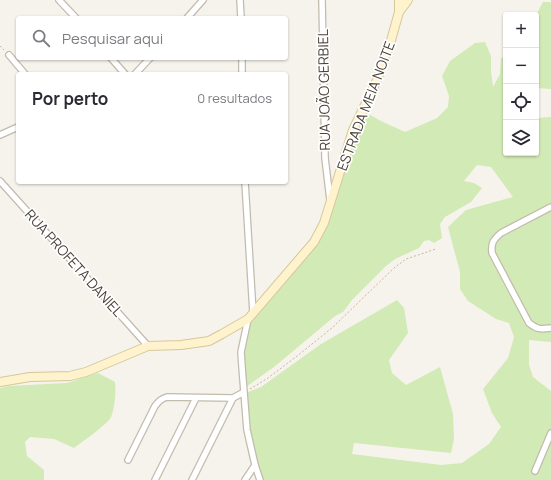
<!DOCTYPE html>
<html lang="pt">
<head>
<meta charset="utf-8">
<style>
  :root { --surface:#fff; --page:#f2f2f3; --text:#2b2b33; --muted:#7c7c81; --line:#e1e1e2 }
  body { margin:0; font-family:Manrope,sans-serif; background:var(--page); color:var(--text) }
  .controls { position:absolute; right:12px; top:12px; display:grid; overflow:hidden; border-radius:4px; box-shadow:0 1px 3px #0004 }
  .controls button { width:36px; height:36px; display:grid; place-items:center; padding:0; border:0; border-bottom:1px solid var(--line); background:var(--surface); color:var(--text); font:20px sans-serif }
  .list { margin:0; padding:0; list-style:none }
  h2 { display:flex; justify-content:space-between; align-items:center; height:52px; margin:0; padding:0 16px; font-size:17px }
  h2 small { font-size:13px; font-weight:400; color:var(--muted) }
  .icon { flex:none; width:22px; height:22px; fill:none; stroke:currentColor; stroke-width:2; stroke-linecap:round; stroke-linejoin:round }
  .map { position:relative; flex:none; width:551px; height:480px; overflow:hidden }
  .search { position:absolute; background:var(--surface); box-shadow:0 1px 3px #0004; left:16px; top:16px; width:272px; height:44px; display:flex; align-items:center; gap:10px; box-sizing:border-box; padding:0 14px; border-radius:4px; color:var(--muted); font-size:15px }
  .panel { position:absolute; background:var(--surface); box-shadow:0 1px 3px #0004; left:16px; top:72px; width:272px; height:112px; border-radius:4px }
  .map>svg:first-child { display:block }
  .green { fill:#d2eab5 }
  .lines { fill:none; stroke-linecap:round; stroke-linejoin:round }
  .street-casing { stroke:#c2bbae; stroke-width:8 }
  .secondary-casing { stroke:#d6c79b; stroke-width:10 }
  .path { stroke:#c4b79f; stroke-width:1; stroke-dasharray:2 2; stroke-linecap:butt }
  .street { stroke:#fff; stroke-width:5.5 }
  .secondary { stroke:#fff3cd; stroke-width:8 }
  .labels { text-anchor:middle; stroke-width:3.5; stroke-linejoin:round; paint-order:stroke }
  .street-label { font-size:14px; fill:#4b4439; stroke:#fff }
</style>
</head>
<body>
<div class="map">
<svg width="551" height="480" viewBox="0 0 551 480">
  <rect width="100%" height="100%" fill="#f6f3ec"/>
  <path class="green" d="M543,2H550L551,3V89L536,88V15Z
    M485,42L491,56V71L493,87L500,74L501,58L506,55V153H536V118L551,117V342L529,340V365L533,377L551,391V480H261L252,447L246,393L261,387L321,344L397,300L404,308L408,333L389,360L392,373L406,385L440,367L453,414L454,439L451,453L354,443L352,454L441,465L462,463L489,444L501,427L492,413L483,389L508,358L514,337L509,323L496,319L468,301L460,289V272L448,227L466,210L513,197L491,167L477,165L464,181L474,183L482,188L471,202L445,217L440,224L442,238L434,243L429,240L424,241L419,248L395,259L386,266L352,300L343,312L335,316L274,367L246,387L243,350L250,319L318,238L351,142L365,112L381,121L405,132L437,118L448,107L449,96L442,76L450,61L475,43Z
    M98,373L115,382C116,392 115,407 111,417C108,424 82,442 74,448L54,439L30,437L25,442L27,456L44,470V480H0V388L9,386L67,383Z"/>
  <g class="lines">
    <defs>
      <path id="street" d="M59,0L76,18
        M240,0L241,18
        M322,0L325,158L330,200
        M187,18L203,0
        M9,55L25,74
        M111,58L125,74
        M242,58V74
        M135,74L150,58
        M0,135L18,127
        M0,181L148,346
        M245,182L253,313
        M551,207L501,233C493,240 491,243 492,253L529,323C538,330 541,329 551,328
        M248,319L241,352L242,367L247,430L255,465L260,480
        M128,460L155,406C159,401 161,399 167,397L233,398L244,392
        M535,471L551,433
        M155,480L196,398
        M192,480L233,398
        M245,480L255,465"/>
      <path id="secondary" d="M399,12L408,0
        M0,382L30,377L70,376L86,372L148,346L181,345L209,341L222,334L248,319L314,242L324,223L353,130L377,80L390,44L399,12V0"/>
    </defs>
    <use href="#street" class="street-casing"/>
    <use href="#secondary" class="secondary-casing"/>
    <path class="path" d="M0,46L4,50
      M250,389L268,378L301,353L333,327L394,268L406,259L436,249"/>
    <use href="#street" class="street"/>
    <use href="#secondary" class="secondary"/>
  </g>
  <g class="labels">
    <g class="street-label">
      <text transform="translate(324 90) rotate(-91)" y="5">RUA JOÃO GERBIEL</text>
      <text transform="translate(366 106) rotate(-69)" y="5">ESTRADA MEIA NOITE</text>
      <text transform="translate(74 263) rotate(48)" y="5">RUA PROFETA DANIEL</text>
    </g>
  </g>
</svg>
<div class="controls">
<button>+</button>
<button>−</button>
<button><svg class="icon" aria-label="locate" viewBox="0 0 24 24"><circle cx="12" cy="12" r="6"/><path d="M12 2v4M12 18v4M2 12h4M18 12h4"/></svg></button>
<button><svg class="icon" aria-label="layers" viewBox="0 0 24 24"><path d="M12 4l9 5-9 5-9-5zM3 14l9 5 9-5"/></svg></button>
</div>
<div class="search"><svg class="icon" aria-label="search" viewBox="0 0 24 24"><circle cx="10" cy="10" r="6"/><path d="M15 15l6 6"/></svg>Pesquisar aqui</div>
<section class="panel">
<h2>Por perto<small>0 resultados</small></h2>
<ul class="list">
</ul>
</section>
</div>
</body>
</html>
